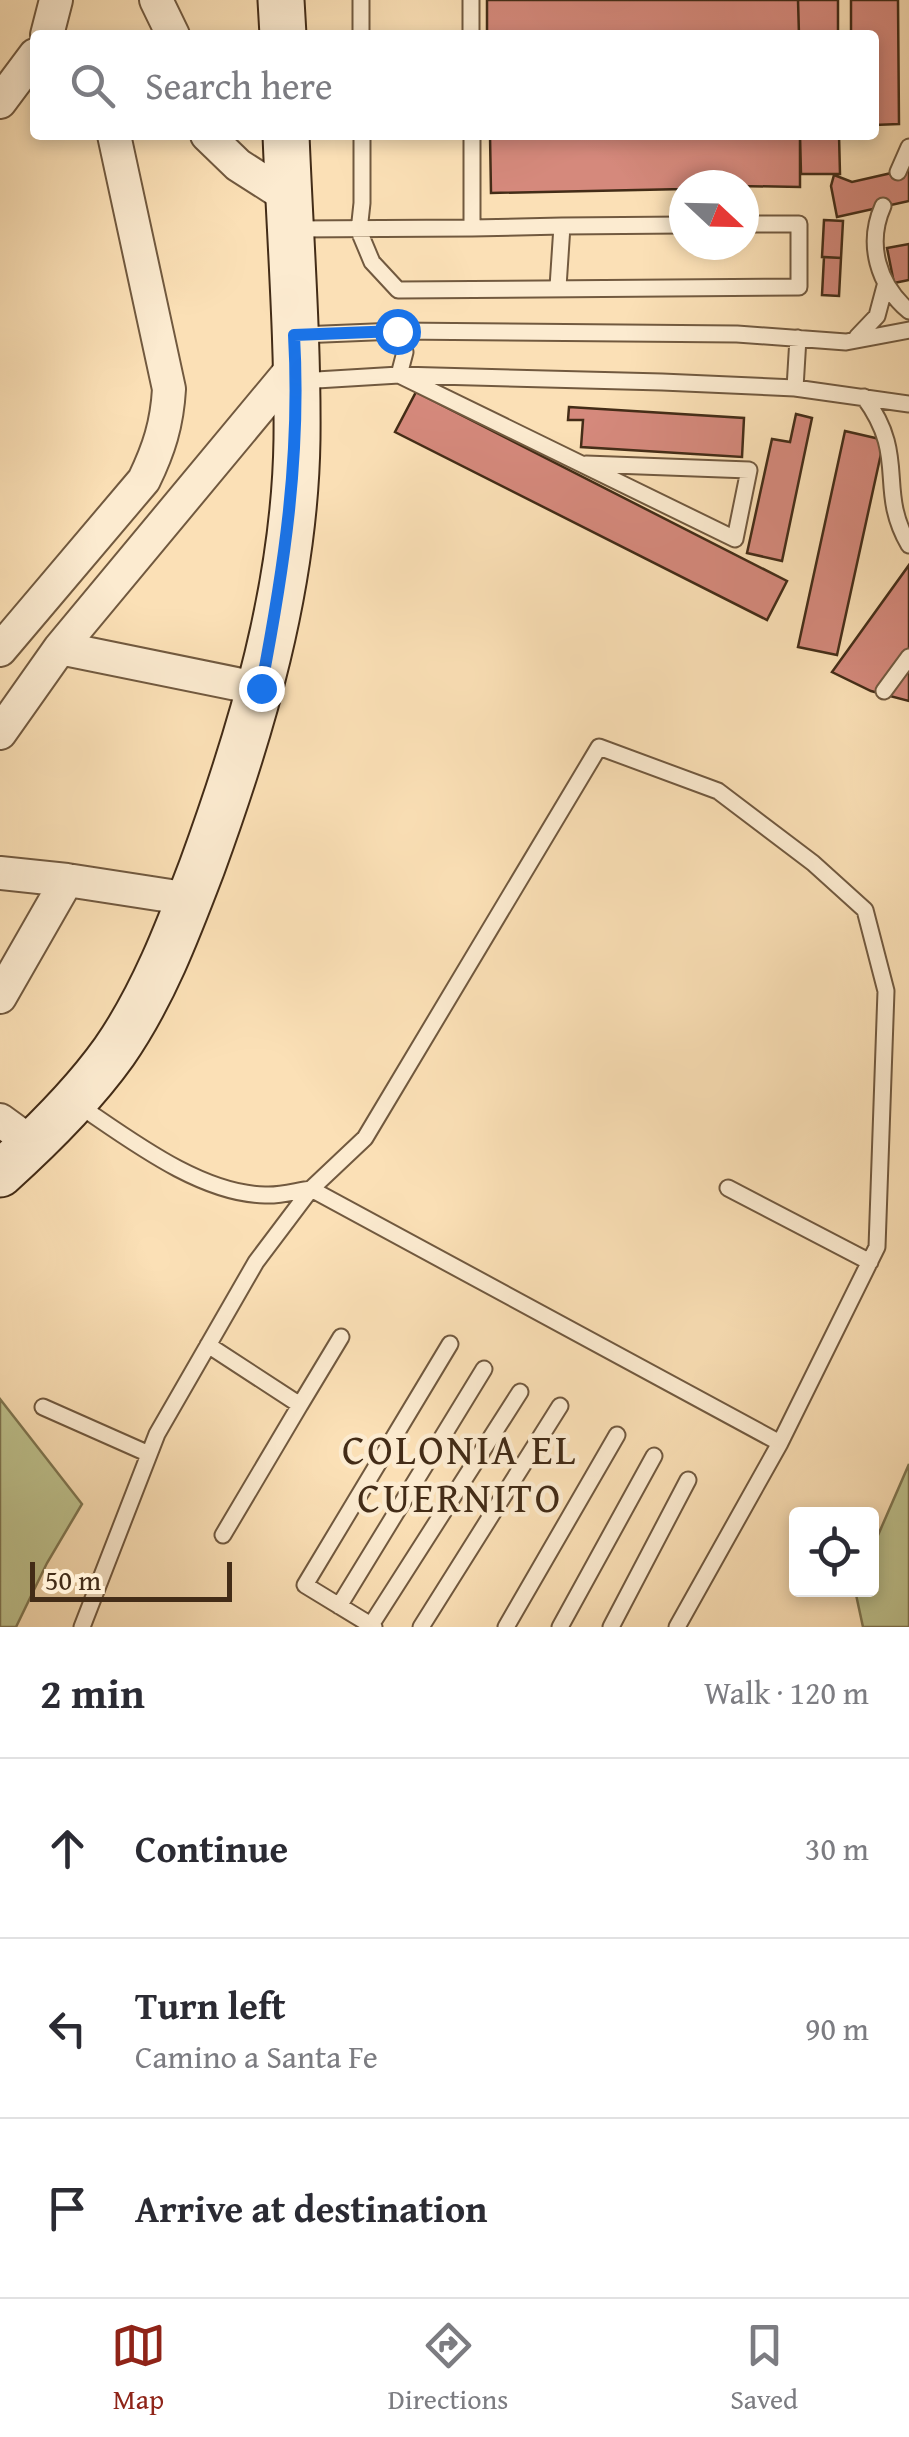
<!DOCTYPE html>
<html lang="en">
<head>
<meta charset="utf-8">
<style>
  :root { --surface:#fff; --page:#f7f7f7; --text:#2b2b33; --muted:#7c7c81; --line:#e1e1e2; --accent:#8f2418 }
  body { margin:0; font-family:"Gentium Book Plus",serif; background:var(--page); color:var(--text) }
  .controls { position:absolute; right:30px; bottom:30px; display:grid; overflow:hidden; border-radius:10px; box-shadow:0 5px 15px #0003 }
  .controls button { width:90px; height:90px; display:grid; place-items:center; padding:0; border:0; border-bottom:2px solid var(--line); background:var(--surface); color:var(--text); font:50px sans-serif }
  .compass { position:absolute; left:669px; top:170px; width:90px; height:90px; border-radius:50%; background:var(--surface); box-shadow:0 5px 15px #0003; rotate:112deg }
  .scale { position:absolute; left:30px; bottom:25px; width:202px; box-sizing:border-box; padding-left:10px; border:5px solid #432c17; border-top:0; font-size:28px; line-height:35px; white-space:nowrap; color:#432c17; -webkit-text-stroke:8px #fcebd0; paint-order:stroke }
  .stop { position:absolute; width:30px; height:30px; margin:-22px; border:8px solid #1a73e8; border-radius:50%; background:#fff }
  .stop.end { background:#1a73e8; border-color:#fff; box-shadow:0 2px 10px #0008 }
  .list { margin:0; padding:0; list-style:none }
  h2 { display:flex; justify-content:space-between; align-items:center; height:130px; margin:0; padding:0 40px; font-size:42px }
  h2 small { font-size:32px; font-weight:400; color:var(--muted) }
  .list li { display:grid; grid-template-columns:65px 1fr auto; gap:30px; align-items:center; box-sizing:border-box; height:180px; padding:0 40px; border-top:2px solid var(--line) }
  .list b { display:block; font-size:38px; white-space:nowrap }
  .list p { margin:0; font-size:32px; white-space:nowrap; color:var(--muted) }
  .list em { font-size:32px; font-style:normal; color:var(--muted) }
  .icon { flex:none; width:55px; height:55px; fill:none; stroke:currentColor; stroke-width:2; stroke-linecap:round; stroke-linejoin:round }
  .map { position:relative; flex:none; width:909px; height:1627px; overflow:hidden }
  .search { position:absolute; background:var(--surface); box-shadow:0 5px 15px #0003; left:30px; right:30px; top:30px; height:110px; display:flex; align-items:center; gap:25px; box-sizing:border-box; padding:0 35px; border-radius:10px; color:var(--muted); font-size:38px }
  .sheet { height:670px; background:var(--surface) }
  nav { display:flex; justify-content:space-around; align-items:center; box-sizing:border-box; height:140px; border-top:2px solid var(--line); background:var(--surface); font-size:28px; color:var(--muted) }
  nav a { display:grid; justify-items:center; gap:5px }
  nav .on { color:var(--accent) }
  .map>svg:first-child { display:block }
  .green { fill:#bec28e; stroke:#807752; stroke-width:2.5 }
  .building { fill:#d5897c; stroke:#432c17; stroke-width:2.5 }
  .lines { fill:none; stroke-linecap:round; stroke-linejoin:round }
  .lane-casing { stroke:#71593f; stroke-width:19 }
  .street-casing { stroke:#71593f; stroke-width:36 }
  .secondary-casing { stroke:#432c17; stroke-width:49 }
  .lane { stroke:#fcebd0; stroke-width:15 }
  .street { stroke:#fcebd0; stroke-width:32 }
  .secondary { stroke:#fcebd0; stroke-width:45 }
  .route { stroke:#1a73e8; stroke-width:12 }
  .labels { text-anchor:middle; stroke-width:9; stroke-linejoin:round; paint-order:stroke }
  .neighbourhood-label { font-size:42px; letter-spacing:2.5px; fill:#432c17; stroke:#fcebd0 }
</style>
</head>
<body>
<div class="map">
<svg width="909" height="1627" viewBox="0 0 909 1627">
  <rect width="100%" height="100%" fill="#fbe0b6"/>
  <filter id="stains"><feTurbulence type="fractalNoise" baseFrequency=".002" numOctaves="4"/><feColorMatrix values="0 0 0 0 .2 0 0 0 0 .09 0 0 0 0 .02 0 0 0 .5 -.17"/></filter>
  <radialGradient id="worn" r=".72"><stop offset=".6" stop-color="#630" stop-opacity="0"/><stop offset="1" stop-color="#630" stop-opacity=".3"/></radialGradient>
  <path class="green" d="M0,1399L82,1504L47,1563L16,1627H0Z
    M909,1464V1627H863L855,1590H872V1549Z"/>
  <path class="building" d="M487,0H798L799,35H487Z
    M798,0H838V35H799Z
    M851,0H898L899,124L874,125V35H851Z
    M490,135H800V187L684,185V189L491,193Z
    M800,135H839L840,174H801Z
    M909,161V201L837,217L831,186L834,175L852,182L900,171Z
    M824,220L843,221L841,258L822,257Z
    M909,244V280L894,283L887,248Z
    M824,257L841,258L839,296L822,295Z
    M416,392L787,581L767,620L395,432Z
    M569,407L744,418L742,457L581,447L583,420H568Z
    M796,414L812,418L782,561L747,553L772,439L790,442Z
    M845,431L884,440L837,655L798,647Z
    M909,565V701L871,691L832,672Z"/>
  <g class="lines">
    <defs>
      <path id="lane" d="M361,0V35
        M471,0V35
        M362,135V203L359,231L372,262L398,290L799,287V224H744
        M898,172L909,147
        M883,206C866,244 878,285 909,311
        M562,226L684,225
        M472,228L562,226L558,287
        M293,229L472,228V135
        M397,331L405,352L399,375L735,539L749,470L586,464
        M300,335L397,331L737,334L846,342L909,330
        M857,337L877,316L885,286
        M300,381L399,375L662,382L795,388L909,404
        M795,388L798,338
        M864,397C909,458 876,488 909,545
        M884,691L909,657
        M77,1104C129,1139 200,1194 265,1195C280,1196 296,1191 311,1189L780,1443
        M728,1188L870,1262
        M208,1345L300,1405L341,1337
        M43,1407L149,1454
        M223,1535L300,1405
        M339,1606L484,1369
        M371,1625L520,1392
        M82,1627L157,1434L256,1262L311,1189L365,1138L599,747L718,791L813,863L865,910L886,991L877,1247L780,1443L677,1627
        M374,1627L305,1585L450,1344
        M421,1627L560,1406
        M506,1627L617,1435
        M560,1627L654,1456
        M611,1627L688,1480"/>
      <path id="street" d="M156,0L173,35
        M47,35L56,0
        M0,102L35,55
        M207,135L238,165L288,197
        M60,648L261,689
        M0,650L144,480C159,449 167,424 169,389L114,135
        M0,733L60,648L296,364
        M0,873L67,880L190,899
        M0,997L67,880
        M0,1120L33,1144"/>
      <path id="secondary" d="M281,0L283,35
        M0,1174C41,1137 82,1097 114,1052C153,996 178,930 202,867C252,730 295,586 297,439C298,338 290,236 286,135"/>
    </defs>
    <use href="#lane" class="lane-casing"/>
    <use href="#street" class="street-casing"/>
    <use href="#secondary" class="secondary-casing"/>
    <use href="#lane" class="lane"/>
    <use href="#street" class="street"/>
    <use href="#secondary" class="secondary"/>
  </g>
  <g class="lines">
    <path class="route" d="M261,688C284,569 301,457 294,335L397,331"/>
  </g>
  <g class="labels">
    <g class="neighbourhood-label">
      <text x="460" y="1464">COLONIA EL<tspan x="460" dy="48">CUERNITO</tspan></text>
    </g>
  </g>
  <rect width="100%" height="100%" filter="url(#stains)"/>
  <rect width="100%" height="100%" fill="url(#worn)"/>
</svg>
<div class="controls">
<button><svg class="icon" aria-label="locate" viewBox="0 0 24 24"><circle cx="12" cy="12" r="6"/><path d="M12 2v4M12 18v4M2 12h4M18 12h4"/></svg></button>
</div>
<svg class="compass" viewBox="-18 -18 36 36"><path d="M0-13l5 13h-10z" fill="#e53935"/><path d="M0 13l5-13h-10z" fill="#7c7c81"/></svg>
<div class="scale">50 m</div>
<div class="stop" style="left:397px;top:331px"></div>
<div class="stop end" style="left:261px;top:688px"></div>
<div class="search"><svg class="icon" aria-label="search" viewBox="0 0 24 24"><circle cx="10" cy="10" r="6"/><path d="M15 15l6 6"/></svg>Search here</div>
</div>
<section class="sheet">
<h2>2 min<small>Walk · 120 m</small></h2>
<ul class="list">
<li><svg class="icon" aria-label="ahead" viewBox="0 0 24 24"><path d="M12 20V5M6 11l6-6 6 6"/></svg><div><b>Continue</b></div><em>30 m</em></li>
<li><svg class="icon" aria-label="left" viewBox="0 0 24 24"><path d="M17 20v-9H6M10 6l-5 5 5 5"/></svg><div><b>Turn left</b><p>Camino a Santa Fe</p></div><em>90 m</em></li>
<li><svg class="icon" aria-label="arrive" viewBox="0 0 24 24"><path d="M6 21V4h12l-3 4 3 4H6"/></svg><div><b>Arrive at destination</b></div></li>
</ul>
</section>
<nav>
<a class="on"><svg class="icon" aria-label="map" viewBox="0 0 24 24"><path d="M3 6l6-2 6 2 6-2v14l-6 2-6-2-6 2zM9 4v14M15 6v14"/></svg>Map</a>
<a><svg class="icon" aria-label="directions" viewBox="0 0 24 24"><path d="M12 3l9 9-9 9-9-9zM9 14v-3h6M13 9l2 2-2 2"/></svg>Directions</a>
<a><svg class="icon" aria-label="saved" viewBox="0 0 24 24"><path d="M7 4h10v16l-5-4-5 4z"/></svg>Saved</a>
</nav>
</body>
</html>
